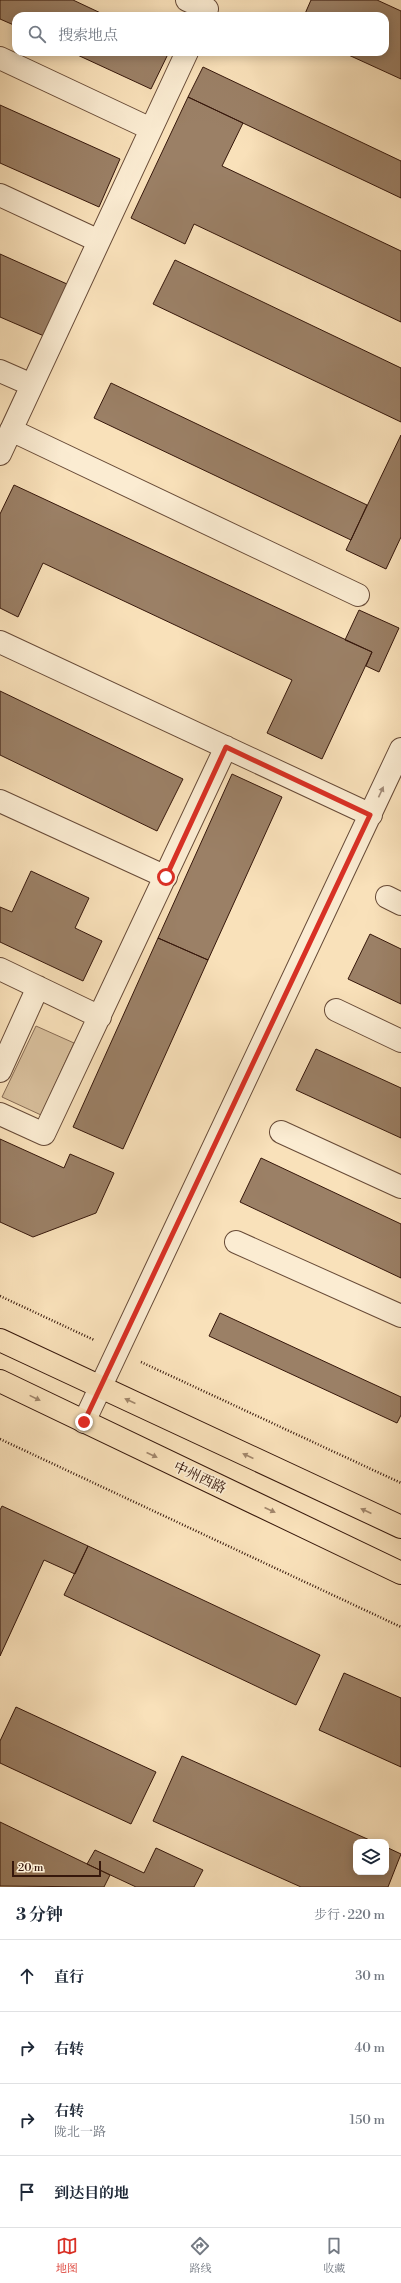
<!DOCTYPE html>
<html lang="zh">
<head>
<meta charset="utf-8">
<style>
  :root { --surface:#fff; --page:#f2f2f3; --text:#1f2937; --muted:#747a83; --line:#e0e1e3; --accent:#d93025 }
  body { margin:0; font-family:"Libre Bodoni","Noto Serif SC",serif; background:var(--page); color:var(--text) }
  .controls { position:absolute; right:12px; bottom:12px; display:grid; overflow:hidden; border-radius:8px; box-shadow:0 2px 10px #0003 }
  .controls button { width:36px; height:36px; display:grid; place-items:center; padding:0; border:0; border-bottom:1px solid var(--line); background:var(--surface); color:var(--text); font:20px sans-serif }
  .scale { position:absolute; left:12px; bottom:10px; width:89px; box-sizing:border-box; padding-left:4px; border:2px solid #36170b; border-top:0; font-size:11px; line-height:14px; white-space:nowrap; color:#36170b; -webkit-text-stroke:3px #fbecd2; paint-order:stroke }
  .stop { position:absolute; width:12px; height:12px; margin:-9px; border:3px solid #d93025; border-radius:50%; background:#fff }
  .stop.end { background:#d93025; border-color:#fff; box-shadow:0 1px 4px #0008 }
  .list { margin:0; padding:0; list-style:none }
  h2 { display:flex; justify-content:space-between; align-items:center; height:52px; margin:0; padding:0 16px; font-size:17px }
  h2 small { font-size:13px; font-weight:400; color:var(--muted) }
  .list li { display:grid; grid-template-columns:26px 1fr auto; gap:12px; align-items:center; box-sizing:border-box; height:72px; padding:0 16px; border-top:1px solid var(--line) }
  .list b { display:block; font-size:15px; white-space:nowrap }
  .list p { margin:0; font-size:13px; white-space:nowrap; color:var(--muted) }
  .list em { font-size:13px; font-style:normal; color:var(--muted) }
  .icon { flex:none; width:22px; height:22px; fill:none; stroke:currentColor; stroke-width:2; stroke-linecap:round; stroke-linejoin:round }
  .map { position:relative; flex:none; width:401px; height:1887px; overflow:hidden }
  .search { position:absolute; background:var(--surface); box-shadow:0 2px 10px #0003; left:12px; right:12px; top:12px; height:44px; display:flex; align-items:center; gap:10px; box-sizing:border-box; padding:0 14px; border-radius:12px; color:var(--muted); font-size:15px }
  .sheet { height:340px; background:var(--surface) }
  nav { display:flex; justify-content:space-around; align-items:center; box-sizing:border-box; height:56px; border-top:1px solid var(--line); background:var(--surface); font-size:11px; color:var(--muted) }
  nav a { display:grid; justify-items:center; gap:2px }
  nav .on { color:var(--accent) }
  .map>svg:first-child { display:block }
  .green { fill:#d8bf9c; stroke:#876b54 }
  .building { fill:#9b8066; stroke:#36170b }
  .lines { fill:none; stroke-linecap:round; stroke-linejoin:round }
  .minor-casing { stroke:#674a37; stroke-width:24 }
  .major-casing { stroke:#36170b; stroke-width:24 }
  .path { stroke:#36170b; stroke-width:2.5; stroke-dasharray:1 2; stroke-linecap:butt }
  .minor { stroke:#fbecd2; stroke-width:22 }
  .major { stroke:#f9e1ba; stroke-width:22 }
  .oneway { fill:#a28c78 }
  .oneway2 { fill:#a1866b }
  .route { stroke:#d93025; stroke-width:5 }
  .labels { text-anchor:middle; stroke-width:3.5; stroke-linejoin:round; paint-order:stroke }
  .street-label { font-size:14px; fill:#36170b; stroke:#fbecd2 }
</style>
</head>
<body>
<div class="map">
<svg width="401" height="1887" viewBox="0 0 401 1887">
  <rect width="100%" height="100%" fill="#f9e1ba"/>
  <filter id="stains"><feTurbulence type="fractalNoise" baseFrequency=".005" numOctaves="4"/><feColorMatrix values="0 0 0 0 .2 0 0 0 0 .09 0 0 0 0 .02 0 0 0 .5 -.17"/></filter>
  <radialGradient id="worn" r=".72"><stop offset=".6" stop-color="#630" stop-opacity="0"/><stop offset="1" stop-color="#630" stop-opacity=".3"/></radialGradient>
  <path class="green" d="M36,1026L74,1043L41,1115L2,1097Z"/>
  <path class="building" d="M0,0H73L107,16H16V26L0,19Z
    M311,0H377L401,11V79L342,52H385V16H304Z
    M71,52H169L151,89Z
    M203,67L401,161V198L188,97Z
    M188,97L243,123L222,166L401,251V322L194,224L185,244L131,218Z
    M0,105L120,159L99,207L0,163Z
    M0,254L67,284L44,336L0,317Z
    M175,260L401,368V422L153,304Z
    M111,383L367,505L351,540L94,418Z
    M401,435V537L386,569L346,550Z
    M14,485L372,652L322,759L267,733L292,680L43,563L18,617L0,608V514Z
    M359,610L399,628L379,672L366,666L372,652L345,640Z
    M0,691L183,779L157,831L0,755Z
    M232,774L282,797L208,960L158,938Z
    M31,871L89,898L75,928L102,941L83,981L0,942V907L12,912Z
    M370,934L401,949V1004L348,979Z
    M158,938L208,960L123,1149L73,1127Z
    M316,1049L401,1088V1138L296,1090Z
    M0,1139L64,1168L70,1154L114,1173L96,1213L33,1237L0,1222Z
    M261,1158L401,1224V1278L240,1202Z
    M220,1313L401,1397V1415L397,1423L209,1336Z
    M2,1506L88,1546L75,1574L44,1560L0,1656V1510Z
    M88,1546L320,1655L296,1705L64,1595Z
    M344,1673L401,1698V1767L319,1730Z
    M16,1707L156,1772L131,1824L0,1763V1741Z
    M182,1756L374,1842H356V1872H386V1847L401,1854L388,1887H301L153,1821Z
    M0,1822L110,1875L104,1887L0,1886Z
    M156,1848L203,1870L194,1887H136L87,1864L95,1850L144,1873Z"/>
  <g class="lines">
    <defs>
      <path id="minor" d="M187,0L207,9
        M0,58L151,129
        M0,195L99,241
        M0,371L32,385
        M11,430L358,595
        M0,454L187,52
        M0,642L371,815
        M0,801L166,877
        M387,897L401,904
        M0,969L100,1017
        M336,1010L401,1041
        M0,1071L38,987
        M0,1114L44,1134L226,747
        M281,1132L401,1187
        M236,1242L401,1316
        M84,1422L401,749"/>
      <path id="major" d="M0,1340L401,1527
        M0,1381L401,1573"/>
    </defs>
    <use href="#minor" class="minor-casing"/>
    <use href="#major" class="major-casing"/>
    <path class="path" d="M0,1296L94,1340
      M141,1362L401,1483
      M0,1439L401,1627"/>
    <use href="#minor" class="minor"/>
    <use href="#major" class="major"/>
  </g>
  <defs><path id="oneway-solid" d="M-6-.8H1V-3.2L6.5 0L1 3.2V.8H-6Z"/></defs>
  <use class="oneway" href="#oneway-solid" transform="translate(381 792) rotate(-65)"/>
  <g class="oneway2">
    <use href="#oneway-solid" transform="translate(35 1398) rotate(26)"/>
    <use href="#oneway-solid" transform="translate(130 1401) rotate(-155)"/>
    <use href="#oneway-solid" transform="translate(152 1455) rotate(25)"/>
    <use href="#oneway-solid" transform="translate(248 1456) rotate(-155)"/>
    <use href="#oneway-solid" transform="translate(270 1510) rotate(25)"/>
    <use href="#oneway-solid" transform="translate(366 1511) rotate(-155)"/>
  </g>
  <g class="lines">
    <path class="route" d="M84,1422L370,815L226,747L166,877"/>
  </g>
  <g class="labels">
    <g class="street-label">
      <text transform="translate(200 1477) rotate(25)" y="5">中州西路</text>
    </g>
  </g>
  <rect width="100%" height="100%" filter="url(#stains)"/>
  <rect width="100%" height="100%" fill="url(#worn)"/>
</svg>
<div class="controls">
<button><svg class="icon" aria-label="layers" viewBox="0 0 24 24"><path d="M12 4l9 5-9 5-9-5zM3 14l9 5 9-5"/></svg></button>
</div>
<div class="scale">20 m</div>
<div class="stop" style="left:166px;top:877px"></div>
<div class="stop end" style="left:84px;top:1422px"></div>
<div class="search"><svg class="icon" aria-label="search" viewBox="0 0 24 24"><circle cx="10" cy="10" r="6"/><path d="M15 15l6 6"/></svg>搜索地点</div>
</div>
<section class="sheet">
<h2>3 分钟<small>步行 · 220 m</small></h2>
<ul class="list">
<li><svg class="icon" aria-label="ahead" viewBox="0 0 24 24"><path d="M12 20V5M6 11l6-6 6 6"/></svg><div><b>直行</b></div><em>30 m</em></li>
<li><svg class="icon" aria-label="right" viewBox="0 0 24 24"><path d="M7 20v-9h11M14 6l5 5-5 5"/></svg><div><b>右转</b></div><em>40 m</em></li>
<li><svg class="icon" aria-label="right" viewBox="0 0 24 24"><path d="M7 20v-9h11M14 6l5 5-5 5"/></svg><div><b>右转</b><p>陇北一路</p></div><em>150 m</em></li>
<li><svg class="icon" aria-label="arrive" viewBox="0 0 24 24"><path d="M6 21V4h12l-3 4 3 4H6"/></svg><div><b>到达目的地</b></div></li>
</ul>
</section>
<nav>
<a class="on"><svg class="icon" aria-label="map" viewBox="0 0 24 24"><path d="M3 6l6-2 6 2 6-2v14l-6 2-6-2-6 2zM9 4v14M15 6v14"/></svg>地图</a>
<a><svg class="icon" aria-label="directions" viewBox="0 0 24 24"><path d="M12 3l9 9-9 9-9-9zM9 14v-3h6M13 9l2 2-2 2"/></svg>路线</a>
<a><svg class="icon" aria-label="saved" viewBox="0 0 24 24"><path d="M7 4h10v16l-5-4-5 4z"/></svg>收藏</a>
</nav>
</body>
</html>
